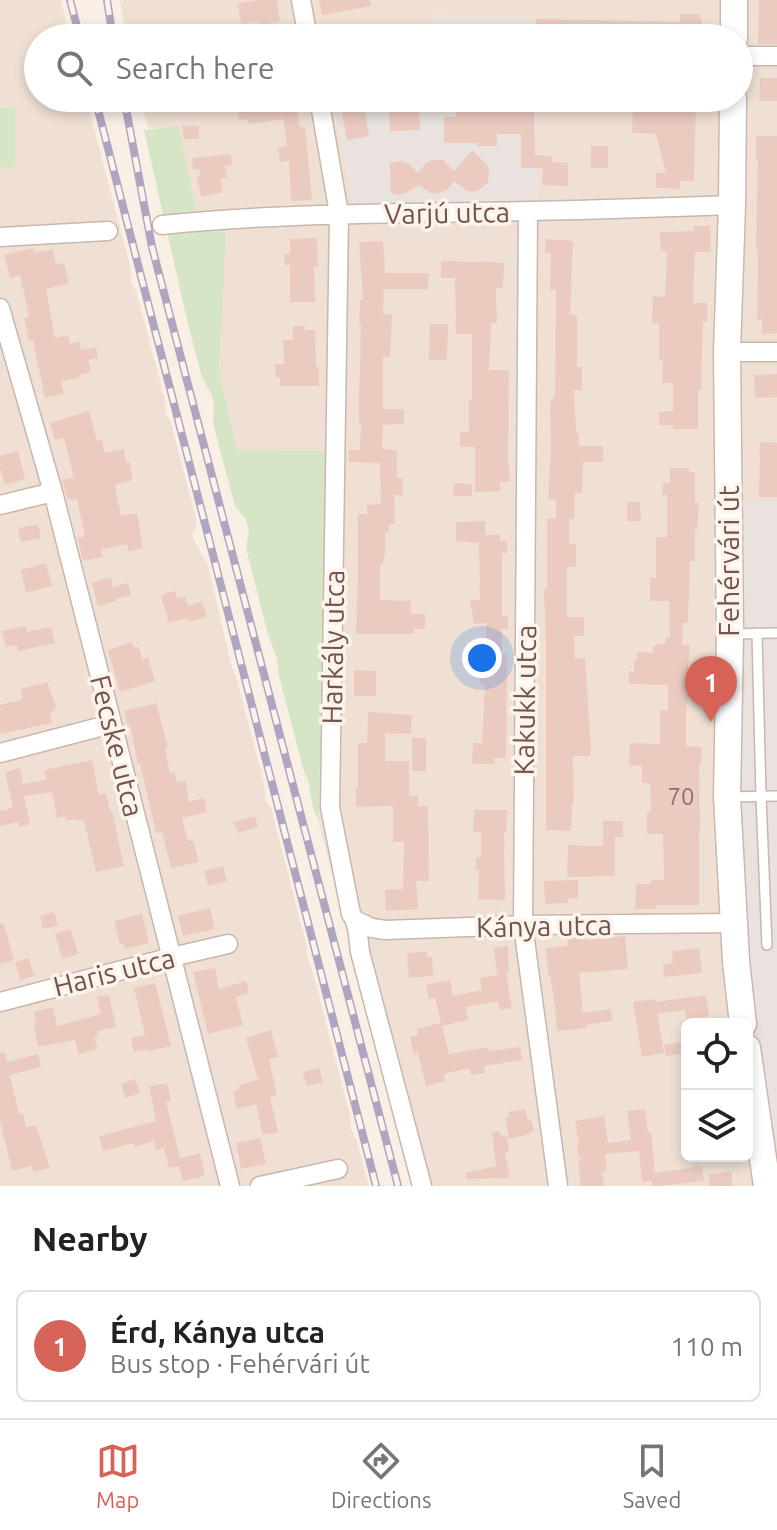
<!DOCTYPE html>
<html lang="en">
<head>
<meta charset="utf-8">
<style>
  :root { --surface:#fff; --page:#f2f2f2; --text:#222; --muted:#767676; --line:#e0e0e0; --accent:#d56358 }
  body { margin:0; font-family:Ubuntu,sans-serif; background:var(--page); color:var(--text) }
  .controls { position:absolute; right:24px; bottom:24px; display:grid; overflow:hidden; border-radius:12px; box-shadow:0 4px 12px #0003 }
  .controls button { width:72px; height:72px; display:grid; place-items:center; padding:0; border:0; border-bottom:2px solid var(--line); background:var(--surface); color:var(--text); font:40px sans-serif }
  .you { position:absolute; left:482px; top:658px; width:28px; height:28px; margin:-20px; border:6px solid #fff; border-radius:50%; background:#1a73e8; box-shadow:0 0 0 12px #1a73e833 }
  .badge { display:grid; place-items:center; width:52px; height:52px; border-radius:50%; background:var(--accent); color:#fff; font-size:26px; font-weight:700 }
  .pin { position:absolute; translate:-50% -66px; filter:drop-shadow(0 2px 4px #0008) }
  .pin::after { content:''; position:absolute; top:42px; width:28px; height:24px; background:inherit; clip-path:polygon(0 0,100% 0,50% 100%) }
  .list { margin:0; padding:0; list-style:none }
  h2 { display:flex; justify-content:space-between; align-items:center; height:104px; margin:0; padding:0 32px; font-size:34px }
  h2 small { font-size:26px; font-weight:400; color:var(--muted) }
  .list li { display:grid; grid-template-columns:52px 1fr auto; gap:24px; align-items:center; box-sizing:border-box; height:112px; margin:0 16px 16px; padding:0 16px; border:2px solid var(--line); border-radius:12px }
  .list b { display:block; font-size:30px; white-space:nowrap }
  .list p { margin:0; font-size:26px; white-space:nowrap; color:var(--muted) }
  .list em { font-size:26px; font-style:normal; color:var(--muted) }
  .icon { flex:none; width:44px; height:44px; fill:none; stroke:currentColor; stroke-width:2; stroke-linecap:round; stroke-linejoin:round }
  .map { position:relative; flex:none; width:777px; height:1186px; overflow:hidden }
  .search { position:absolute; background:var(--surface); box-shadow:0 4px 12px #0003; left:24px; right:24px; top:24px; height:88px; display:flex; align-items:center; gap:20px; box-sizing:border-box; padding:0 28px; border-radius:44px; color:var(--muted); font-size:30px }
  .sheet { height:232px; background:var(--surface) }
  nav { display:flex; justify-content:space-around; align-items:center; box-sizing:border-box; height:112px; border-top:2px solid var(--line); background:var(--surface); font-size:22px; color:var(--muted) }
  nav a { display:grid; justify-items:center; gap:4px }
  nav .on { color:var(--accent) }
  .map>svg:first-child { display:block }
  .residential { fill:#f0e0d4; fill-rule:evenodd }
  .industrial { fill:#e9e2df }
  .green { fill:#d6e5c5 }
  .building { fill:#ebcbc0 }
  .lines { fill:none; stroke-linecap:round; stroke-linejoin:round }
  .service-casing { stroke:#c9b6ad; stroke-width:12 }
  .minor-casing { stroke:#c9b6ad; stroke-width:21 }
  .secondary-casing { stroke:#ceb7ad; stroke-width:29 }
  .service { stroke:#fff; stroke-width:9 }
  .minor { stroke:#fff; stroke-width:18 }
  .secondary { stroke:#fff; stroke-width:26 }
  .rail-casing { stroke:#b0a5c1; stroke-width:8 }
  .rail { stroke:#fdf3eb; stroke-width:5; stroke-dasharray:15; stroke-linecap:butt }
  .labels { text-anchor:middle; stroke-width:7; stroke-linejoin:round; paint-order:stroke }
  .number-label { font-size:24px; fill:#8e726a }
  .street-label { font-size:28px; fill:#6f554d; stroke:#fdf3eb }
</style>
</head>
<body>
<div class="map">
<svg width="777" height="1186" viewBox="0 0 777 1186">
  <rect width="100%" height="100%" fill="#f9efe5"/>
  <path class="residential" d="M0,0H61L70,38H38V98H86L130,265L132,284L136,291L164,396L166,414L171,423L196,518V528L192,534L195,544L199,547L201,554L207,562L232,668L236,676L264,783L266,801L271,808L307,947V956L313,973L351,1119V1129L358,1145L369,1186H0Z
    M120,0H777V501H738L742,923L776,1186H413L318,820L331,451L237,450L219,371L225,232L200,231L179,127L148,128L140,98H334L354,206L537,205L535,98H739V38H536V19L430,14V34L407,38H126ZM687,1024H747V1156H687Z"/>
  <path class="industrial" d="M429,14L536,19V38H407L430,34Z
    M334,98H535L537,206H354Z
    M738,501H777V1186L742,923Z"/>
  <path class="green" d="M0,108H15V167H0Z
    M179,126L200,231L226,232L219,371L237,450L332,451L318,820L313,808L308,780L304,772L279,676L277,659L267,631L246,548L249,531L246,520L235,506L213,423L214,405L212,396L202,377L187,320L144,130Z"/>
  <path class="building" d="M259,0H277L280,21L259,26V21L241,24L238,3Z
    M319,0H370L371,6L322,15Z
    M759,0H777V44H758Z
    M680,14H700V19H702V38H536V19L680,22Z
    M396,25L399,38H363L362,33Z
    M760,78H777V101H759Z
    M243,98H258L259,100L270,98H295L300,127H305L312,200L291,201L289,161L280,162L278,147L287,146L283,119L249,124L247,119L239,120L236,105L244,103Z
    M339,98H363L369,136L347,140Z
    M389,98H423V112H419L420,130L390,131Z
    M456,98H487V110H520V104L534,103L535,155L552,156V162L568,163V186L542,185L543,168H521V134H497V146H476L478,143H444V117H456Z
    M633,98H658V106L696,107L694,181H680V189L656,188V173H666L656,134L632,133Z
    M182,126H199V139H184Z
    M756,136H777V333L762,334V319L757,320L758,275V250L756,249L758,160H756Z
    M591,146H608V168H591Z
    M472,150L487,165L489,170L488,182L479,190L473,192L466,190L454,181L448,189L436,194L429,192L419,185L406,193L399,195L391,193L390,163L402,161L409,164L418,173L426,163L432,160H443L454,171Z
    M231,154L232,165L225,166L227,178L220,179L223,192L201,197L197,176H200L199,169H193L192,158Z
    M694,226H710L711,252H695L693,303H707V322H703L701,390H698V429H673V425H659V412L673,411V383H662L663,360H659V323H652L653,296L665,297L667,251H661L660,232L694,231Z
    M317,238L318,267H314L315,302H290V265H285L284,254H290V239Z
    M546,239L573,241L570,314L577,315V367H582V390H574L576,433H579V446H603V462H583L582,493H575L574,519H570L569,522V544H576V567H567V617H584V636H574L575,659L585,658L591,749L590,756H573L574,803H572L571,831L546,830V646L544,589H547V519L556,518V500L548,499L551,449L550,401H553V395H555L556,290H550L551,253H545Z
    M383,241L385,273H429L428,289H384L383,314L392,315L390,357H383V409H404V424L383,425L382,449L397,450V478H402L403,495H394L395,524H389V532H385V555H384L383,564H380V600L411,601V614H425V629H414V634H356L358,578V514H367V505L381,504L380,463L349,462V450H360L361,423H359V398L361,324H359L360,300H363L359,242Z
    M33,248L35,253L53,249L56,264L64,263L69,283L46,289L55,338L68,335L70,344L79,341L81,350L96,347L98,358L88,360L91,372L79,375L80,377L61,382L64,394L45,398L33,340L29,341L24,318L29,316L20,275L10,278L4,255Z
    M441,261L496,262V263H504L503,288H496L497,323H491L489,370H509L508,466L509,465L510,482H500L501,491L475,492V447H460V431L469,432V400H472V334H456L455,278H441Z
    M430,324H448L447,360H429Z
    M293,326H305V330H315L316,367H319V386H280V377H276L275,364H284L283,340H293Z
    M777,374V397L755,398L754,375Z
    M89,411L97,441L102,440L105,453L124,449L126,462L129,461L133,480L115,485L121,516L137,513L143,548L129,552L127,544L101,550L103,557L83,561L78,538L85,536L77,499L71,501L70,498L67,499L62,480L74,477L64,438L55,440L50,423Z
    M760,442L777,443V497H759Z
    M18,451L25,479L5,485L0,468V456Z
    M670,468H689V472H695V503H699L697,530H695V561H690L688,623H683L682,645H690L688,669V703H686V746L702,747L701,765H699L700,833H699V905H656V909H635L636,884H651V880H664L663,834H647V811H651L650,783H642V766L629,765L630,743L660,744V710H668V685L629,684V671L634,672V660H637V652L653,653V646H656L657,644H665L666,637L670,638L669,601H650V578H656V537H667V495H662L663,483H670Z
    M454,483L472,484V496H453Z
    M627,502H640L641,521H627Z
    M485,521V535H500V541H507V553H502V616H508V629H502V654H507L506,758H494V764H472L473,743H482L485,685H480V654H486V623L474,624L470,600H480L479,543L456,541V522Z
    M38,524L41,538L21,542L18,528Z
    M46,563L52,586L26,593L21,570Z
    M111,577L113,587L128,583L131,595L116,599L117,601L98,606L92,583Z
    M175,591L177,599L185,596L188,606L202,601L207,617L188,622L187,618L169,623L161,595Z
    M25,626L27,632L51,627L55,643L18,651L17,645L6,647L2,631Z
    M132,642L134,648L139,647L142,659L148,657L155,681L120,692L108,650Z
    M354,670L376,671V696H354Z
    M47,682L56,707L54,708L55,711L50,712L52,723L0,734V705L21,700L23,698L21,689Z
    M156,703L168,747L165,748L170,773L175,772L177,782L186,781L189,802L204,798L207,812L182,818L188,841L193,840L199,862L171,868L162,832L156,833L140,763L138,764L130,725L128,726L124,711Z
    M368,712L412,715L411,734L385,733V761H409V796L418,795V806H428L429,881H416L418,909L386,911L385,890L403,889L404,842H393V806L356,807V788H358V743H367Z
    M412,738H426V771H412Z
    M92,760L99,795L106,793L110,811H112L124,866L96,872L84,820L77,821V819L66,821L65,816L57,818L52,792L24,796L30,824L19,827L18,822L0,826V811L13,808L5,772L20,768L23,784L46,780L44,770Z
    M474,810H507L506,833H504L505,900L478,899L479,870H476V857H481V832H473Z
    M255,816L258,827L238,833L234,822Z
    M603,821H623V837H615V876L567,877L568,845L603,846Z
    M223,866L227,881L208,886L204,871Z
    M578,880V898L568,899V903L545,904L544,881Z
    M210,908L215,929L183,936L178,916Z
    M54,912L58,926L43,929L40,916Z
    M142,914L149,943L125,949L124,943L120,944L114,921Z
    M0,924H4L14,960L0,964Z
    M71,929L78,954L62,959L55,934Z
    M625,936L628,969L579,973L583,1013L611,1009L612,1021L586,1025L587,1028L557,1031L554,1000L550,975H548L546,948L568,946L567,938L585,937V940Z
    M508,946L509,973L497,974L494,948Z
    M699,948L702,973L664,977L663,964L673,963L672,951Z
    M427,952V957H432L433,976L409,978L407,953Z
    M29,958L34,976L20,980L15,962Z
    M215,968L219,989L246,981L249,993L236,997L243,1025L208,1034L193,972Z
    M506,973L512,1008L500,1010L498,1001L465,1007L468,1020L442,1026L449,1054L488,1047L489,1051L520,1047L522,1060L484,1066L485,1073L471,1075L470,1068L444,1074L445,1081L426,1086L418,1053L414,1054L410,1037L418,1035L417,1029L441,1023L435,998L429,999L426,985L450,980L453,996L482,990L480,978Z
    M155,983L171,1046L149,1051L148,1049L134,1052L131,1038L145,1035L134,988Z
    M109,995L116,1027L97,1031L98,1037L94,1038L98,1049L79,1054L75,1040L38,1047L33,1023L36,1022L34,1012L53,1007L57,1026L101,1014L97,997Z
    M706,995L709,1016L698,1018L699,1021L687,1023L685,1010L657,1014L664,1053L642,1057L633,1002L655,999L656,1002Z
    M271,1030L278,1057L269,1059L277,1095L270,1097L278,1132L263,1135L256,1104L237,1109L233,1091L240,1089L239,1085L258,1080L246,1038Z
    M684,1042L685,1053L666,1056L664,1045Z
    M0,1053H5L7,1062L38,1054L41,1067L10,1075L19,1114L23,1113L26,1127L36,1125L50,1168L33,1172L32,1166L12,1171L0,1121Z
    M319,1068L323,1082L307,1086L303,1072Z
    M135,1079L140,1093L125,1098L121,1084Z
    M167,1083L171,1101L166,1102L180,1158L200,1153L205,1176L183,1181L179,1166L169,1168L164,1148L156,1150L154,1141L134,1147V1143L103,1151L99,1136L156,1121L149,1086Z
    M525,1109L528,1120L531,1119L534,1131L530,1132V1134L509,1139L505,1118L509,1117L508,1112Z
    M645,1109L648,1132H651L655,1173L702,1166L704,1181L657,1186H652V1181L642,1182L639,1151L605,1154L607,1171L602,1172L604,1186H581L578,1162L581,1161L580,1157H578L577,1146H579L575,1121L604,1116L608,1143L631,1140L627,1111Z
    M500,1131L501,1136L507,1135L509,1152H505L510,1178L467,1179L466,1173L496,1166L492,1132Z
    M260,1138L266,1164L241,1169L236,1143Z
    M731,1171L733,1186H710L708,1175Z"/>
  <g class="lines">
    <defs>
      <path id="service" d="M757,633L761,797L767,945
        M733,634L777,633
        M730,797L777,796"/>
      <path id="minor" d="M301,0L308,38
        M739,56H777
        M319,98L339,214L330,807L351,914C359,924 358,939 360,952L422,1186
        M528,211L523,925L558,1186
        M162,225C266,214 372,214 477,212C562,211 647,208 732,205
        M0,237L108,231
        M0,308L53,492L230,1186
        M727,352H777
        M0,505L53,492
        M0,753L111,724
        M357,921L372,928L385,930L523,925L734,923
        M0,1002L172,957L228,944
        M260,1186L338,1169"/>
      <path id="secondary" d="M734,38V0
        M733,98L732,205L727,352L730,634L727,797L736,961L743,1024
        M747,1048L767,1186"/>
    </defs>
    <use href="#service" class="service-casing"/>
    <use href="#minor" class="minor-casing"/>
    <use href="#secondary" class="secondary-casing"/>
    <use href="#service" class="service"/>
    <use href="#minor" class="minor"/>
    <use href="#secondary" class="secondary"/>
    <defs>
      <path id="rail" d="M70,0L80,38
        M107,0L113,38
        M95,98L376,1186
        M124,98L152,247L398,1186"/>
    </defs>
    <use href="#rail" class="rail-casing"/>
    <use href="#rail" class="rail"/>
  </g>
  <g class="labels">
    <g class="number-label">
      <text x="681" y="805">70</text>
    </g>
    <g class="street-label">
      <text transform="translate(447 213) rotate(-1)" y="10">Varjú utca</text>
      <text transform="translate(729 561) rotate(-90)" y="10">Fehérvári út</text>
      <text transform="translate(333 647) rotate(-89)" y="10">Harkály utca</text>
      <text transform="translate(525 700) rotate(-89)" y="10">Kakukk utca</text>
      <text transform="translate(117 746) rotate(76)" y="10">Fecske utca</text>
      <text transform="translate(544 926) rotate(-1)" y="10">Kánya utca</text>
      <text transform="translate(114 972) rotate(-14)" y="10">Haris utca</text>
    </g>
  </g>
</svg>
<div class="controls">
<button><svg class="icon" aria-label="locate" viewBox="0 0 24 24"><circle cx="12" cy="12" r="6"/><path d="M12 2v4M12 18v4M2 12h4M18 12h4"/></svg></button>
<button><svg class="icon" aria-label="layers" viewBox="0 0 24 24"><path d="M12 4l9 5-9 5-9-5zM3 14l9 5 9-5"/></svg></button>
</div>
<div class="you"></div>
<div class="pin badge" style="left:711px;top:722px">1</div>
<div class="search"><svg class="icon" aria-label="search" viewBox="0 0 24 24"><circle cx="10" cy="10" r="6"/><path d="M15 15l6 6"/></svg>Search here</div>
</div>
<section class="sheet">
<h2>Nearby<small></small></h2>
<ul class="list">
<li><span class="badge">1</span><div><b>Érd, Kánya utca</b><p>Bus stop · Fehérvári út</p></div><em>110 m</em></li>
</ul>
</section>
<nav>
<a class="on"><svg class="icon" aria-label="map" viewBox="0 0 24 24"><path d="M3 6l6-2 6 2 6-2v14l-6 2-6-2-6 2zM9 4v14M15 6v14"/></svg>Map</a>
<a><svg class="icon" aria-label="directions" viewBox="0 0 24 24"><path d="M12 3l9 9-9 9-9-9zM9 14v-3h6M13 9l2 2-2 2"/></svg>Directions</a>
<a><svg class="icon" aria-label="saved" viewBox="0 0 24 24"><path d="M7 4h10v16l-5-4-5 4z"/></svg>Saved</a>
</nav>
</body>
</html>
